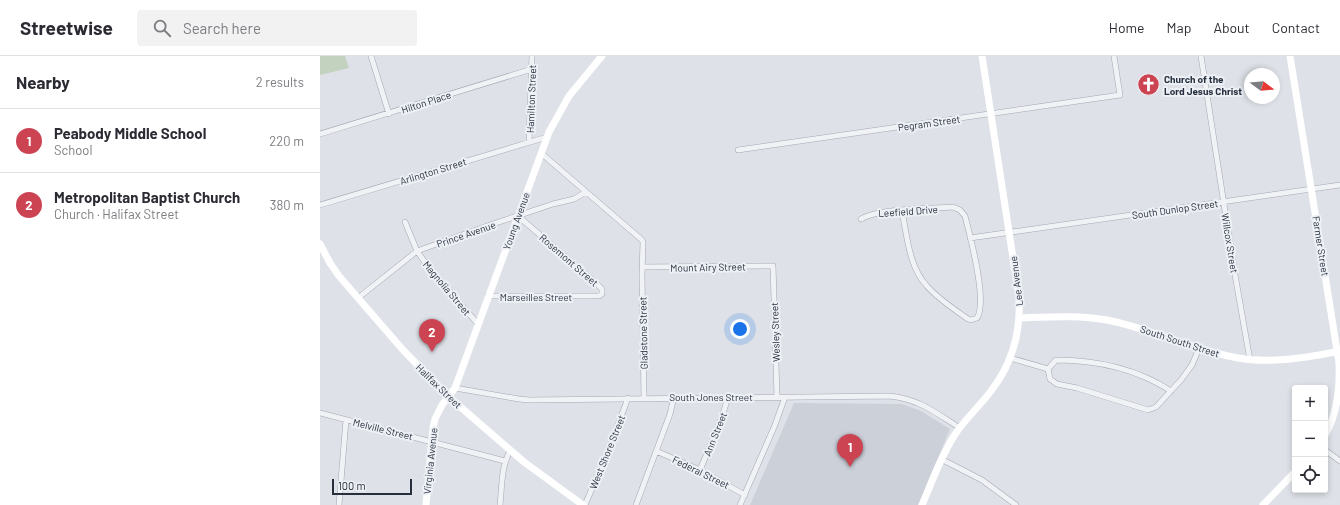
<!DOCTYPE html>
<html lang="en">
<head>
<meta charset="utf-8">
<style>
  :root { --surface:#fff; --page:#f2f2f3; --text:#2b2b33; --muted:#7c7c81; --line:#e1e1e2; --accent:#cc4352 }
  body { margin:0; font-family:Barlow,sans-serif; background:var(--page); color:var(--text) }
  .controls { position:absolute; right:12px; bottom:12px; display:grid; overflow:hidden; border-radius:4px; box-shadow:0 2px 6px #0003 }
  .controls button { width:36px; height:36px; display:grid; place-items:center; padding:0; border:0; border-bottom:1px solid var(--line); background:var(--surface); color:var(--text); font:20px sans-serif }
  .compass { position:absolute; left:924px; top:12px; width:36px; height:36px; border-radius:50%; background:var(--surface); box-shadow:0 2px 6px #0003; rotate:106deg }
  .scale { position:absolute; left:12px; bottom:10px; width:80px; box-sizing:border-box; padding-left:4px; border:2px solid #272f3e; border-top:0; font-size:11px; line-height:14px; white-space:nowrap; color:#272f3e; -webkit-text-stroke:3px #edf0f5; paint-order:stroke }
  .you { position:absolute; left:420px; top:273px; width:14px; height:14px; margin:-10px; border:3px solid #fff; border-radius:50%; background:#1a73e8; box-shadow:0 0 0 6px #1a73e833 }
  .badge { display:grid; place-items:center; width:26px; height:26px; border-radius:50%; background:var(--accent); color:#fff; font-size:13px; font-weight:700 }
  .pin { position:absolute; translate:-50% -33px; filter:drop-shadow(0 1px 2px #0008) }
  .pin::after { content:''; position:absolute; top:21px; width:14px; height:12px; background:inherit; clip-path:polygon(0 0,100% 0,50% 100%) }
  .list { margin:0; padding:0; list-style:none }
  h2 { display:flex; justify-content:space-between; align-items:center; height:52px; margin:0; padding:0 16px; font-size:17px }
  h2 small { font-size:13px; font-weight:400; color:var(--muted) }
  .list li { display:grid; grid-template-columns:26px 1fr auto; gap:12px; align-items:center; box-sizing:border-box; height:64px; padding:0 16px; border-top:1px solid var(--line) }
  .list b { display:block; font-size:15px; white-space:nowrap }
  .list p { margin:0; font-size:13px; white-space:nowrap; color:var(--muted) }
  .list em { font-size:13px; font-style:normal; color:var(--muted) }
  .icon { flex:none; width:22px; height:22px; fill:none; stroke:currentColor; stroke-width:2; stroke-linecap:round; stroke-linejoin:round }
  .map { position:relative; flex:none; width:1020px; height:449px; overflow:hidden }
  header { display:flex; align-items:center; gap:24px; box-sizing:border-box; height:56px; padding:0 20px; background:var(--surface); border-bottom:1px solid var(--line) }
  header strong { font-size:19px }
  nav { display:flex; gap:22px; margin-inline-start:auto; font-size:14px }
  .search { width:280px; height:36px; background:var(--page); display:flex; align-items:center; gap:10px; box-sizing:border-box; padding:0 14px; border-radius:4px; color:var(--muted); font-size:15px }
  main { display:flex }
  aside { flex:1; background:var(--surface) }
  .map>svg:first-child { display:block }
  .built { fill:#ccd0d9 }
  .green { fill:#c3d1bf }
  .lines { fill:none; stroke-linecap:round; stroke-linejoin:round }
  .street-casing { stroke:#a3a8b1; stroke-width:6 }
  .street { stroke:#f0f2f6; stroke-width:5 }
  .secondary { stroke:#fff; stroke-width:7 }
  .labels { text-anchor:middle; stroke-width:4; stroke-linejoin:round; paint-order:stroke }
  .poi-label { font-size:10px; font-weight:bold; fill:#272f3e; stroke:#edf0f5; text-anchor:start }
  .street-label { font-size:10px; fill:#272f3e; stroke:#edf0f5 }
</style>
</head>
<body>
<header>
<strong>Streetwise</strong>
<div class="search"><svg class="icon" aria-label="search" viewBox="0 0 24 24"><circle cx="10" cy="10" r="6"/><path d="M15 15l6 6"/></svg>Search here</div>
<nav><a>Home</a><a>Map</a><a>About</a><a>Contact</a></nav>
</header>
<main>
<aside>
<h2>Nearby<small>2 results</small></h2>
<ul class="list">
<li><span class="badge">1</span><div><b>Peabody Middle School</b><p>School</p></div><em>220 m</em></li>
<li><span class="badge">2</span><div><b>Metropolitan Baptist Church</b><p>Church · Halifax Street</p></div><em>380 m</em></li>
</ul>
</aside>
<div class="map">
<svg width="1020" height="449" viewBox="0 0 1020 449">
  <rect width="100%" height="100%" fill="#dee1e7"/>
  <path class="built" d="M474,347L582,348L601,355L630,373L598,449H430Z"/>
  <path class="green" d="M0,0H25L29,12L0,19Z"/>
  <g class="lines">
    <defs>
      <path id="street" d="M51,0L69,58
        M881,0L914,213L930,304
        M0,78L212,13
        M209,86L212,0
        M418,94L800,39L794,0
        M221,97L322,184L323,186L322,219L324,342
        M0,149L227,81
        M541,163C560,152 610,153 633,151L640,154L645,160C650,180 668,245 657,262L651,264L648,263C634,253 618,243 607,230C589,211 587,180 582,155
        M85,166L97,195L109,212L158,268
        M650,182L1020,129
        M322,211L453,210L457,341
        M168,240H279L282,238V233L277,228L198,160
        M38,242L97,195L170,169L233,148L254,143L266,136
        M690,302L728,313L730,323L737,328L757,332L828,354L836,351L861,324L872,309L879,292
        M728,313L736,304C776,304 817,313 851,335
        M135,332L199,343L209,344L570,340C599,343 616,357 640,372
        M0,357L185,405
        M1005,394L1020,405
        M336,395L380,414L425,439
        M621,403L662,424L696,449
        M380,414L402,361L408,341
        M19,449L26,364
        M180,449C182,431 181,411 190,395
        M265,449L291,388L308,342
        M316,449L350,358L354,341
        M420,449L455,369L465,341"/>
    </defs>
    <use href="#street" class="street-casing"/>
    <use href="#street" class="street"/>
    <path class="secondary" d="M970,0L1019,307C1020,332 1018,357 1005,379
      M0,188L10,207L19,220L83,294L129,341L204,406L263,449
      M699,262C729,261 758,259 787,264C832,273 873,294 918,302C951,308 988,302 1020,295
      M106,449L113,372L115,363L122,349L135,332L229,76L249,40L282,0
      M602,449C612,426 620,402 634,380C644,364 659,351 671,335C692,308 701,276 699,241L662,0
      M943,449L975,416"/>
  </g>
  <defs>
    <symbol id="church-disc" viewBox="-11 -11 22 22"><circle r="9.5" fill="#cc4352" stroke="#edf0f5"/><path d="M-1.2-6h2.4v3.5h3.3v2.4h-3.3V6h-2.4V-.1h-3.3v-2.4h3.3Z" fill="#fff"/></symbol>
  </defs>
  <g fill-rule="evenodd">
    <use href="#church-disc" x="816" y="16" width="25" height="25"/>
  </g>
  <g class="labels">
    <g class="poi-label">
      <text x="844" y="27">Church of the<tspan x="844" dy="12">Lord Jesus Christ</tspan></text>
    </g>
    <g class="street-label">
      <text transform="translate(211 43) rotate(-88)" y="4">Hamilton Street</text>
      <text transform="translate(106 46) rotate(-18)" y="4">Hilton Place</text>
      <text transform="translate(609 67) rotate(-8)" y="4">Pegram Street</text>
      <text transform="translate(113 115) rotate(-17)" y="4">Arlington Street</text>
      <text transform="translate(855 153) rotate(-8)" y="4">South Dunlop Street</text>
      <text transform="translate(588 155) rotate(-4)" y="4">Leefield Drive</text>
      <text transform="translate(196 165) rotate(-70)" y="4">Young Avenue</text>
      <text transform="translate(146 178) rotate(-19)" y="4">Prince Avenue</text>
      <text transform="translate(910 187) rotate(81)" y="4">Willcox Street</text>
      <text transform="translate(1001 190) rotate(81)" y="4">Farmer Street</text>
      <text transform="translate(249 204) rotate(41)" y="4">Rosemont Street</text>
      <text transform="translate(388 211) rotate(-1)" y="4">Mount Airy Street</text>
      <text transform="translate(696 225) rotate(-97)" y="4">Lee Avenue</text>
      <text transform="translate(127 232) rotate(50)" y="4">Magnolia Street</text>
      <text x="216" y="245">Marseilles Street</text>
      <text transform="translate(455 276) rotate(-92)" y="4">Wesley Street</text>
      <text transform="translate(323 277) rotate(-91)" y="4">Gladstone Street</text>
      <text transform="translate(860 285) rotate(18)" y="4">South South Street</text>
      <text transform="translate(119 330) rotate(44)" y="4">Halifax Street</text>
      <text x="391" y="345">South Jones Street</text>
      <text transform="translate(63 373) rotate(14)" y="4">Melville Street</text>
      <text transform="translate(395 378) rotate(-68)" y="4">Ann Street</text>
      <text transform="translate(287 396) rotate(-68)" y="4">West Shore Street</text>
      <text transform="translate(110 405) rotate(-84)" y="4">Virginia Avenue</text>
      <text transform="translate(381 416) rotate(26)" y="4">Federal Street</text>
    </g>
  </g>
</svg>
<div class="controls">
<button>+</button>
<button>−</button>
<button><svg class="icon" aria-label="locate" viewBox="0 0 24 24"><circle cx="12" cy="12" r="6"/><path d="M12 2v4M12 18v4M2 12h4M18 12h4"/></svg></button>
</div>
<svg class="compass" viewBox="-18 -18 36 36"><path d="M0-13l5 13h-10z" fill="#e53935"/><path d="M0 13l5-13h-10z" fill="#7c7c81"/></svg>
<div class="scale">100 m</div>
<div class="you"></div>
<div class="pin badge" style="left:530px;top:411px">1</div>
<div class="pin badge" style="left:112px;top:296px">2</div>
</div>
</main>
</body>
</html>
